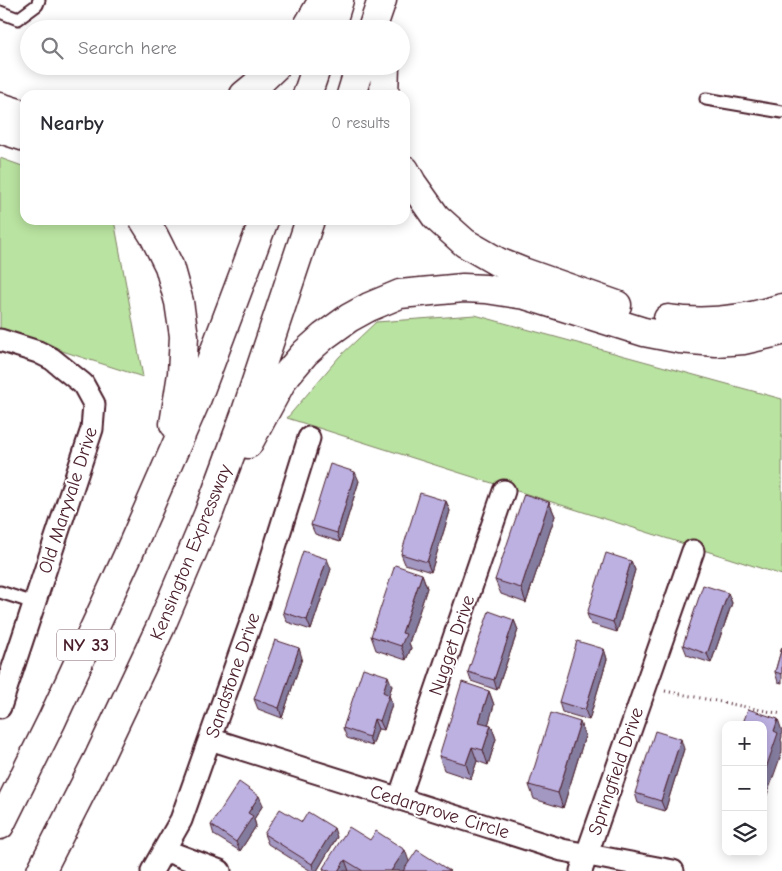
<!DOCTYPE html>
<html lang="en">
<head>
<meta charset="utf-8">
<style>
  :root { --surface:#fff; --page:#f7f7f7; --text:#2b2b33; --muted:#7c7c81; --line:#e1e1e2 }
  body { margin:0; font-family:"Comic Neue",sans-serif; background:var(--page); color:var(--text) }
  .controls { position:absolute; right:15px; bottom:15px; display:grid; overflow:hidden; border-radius:10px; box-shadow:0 2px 12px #0003 }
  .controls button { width:45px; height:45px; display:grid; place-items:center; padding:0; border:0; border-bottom:1px solid var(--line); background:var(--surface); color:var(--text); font:25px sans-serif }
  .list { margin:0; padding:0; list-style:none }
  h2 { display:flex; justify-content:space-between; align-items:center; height:65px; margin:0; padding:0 20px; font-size:21px }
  h2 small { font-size:16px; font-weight:400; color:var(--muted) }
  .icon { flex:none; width:28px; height:28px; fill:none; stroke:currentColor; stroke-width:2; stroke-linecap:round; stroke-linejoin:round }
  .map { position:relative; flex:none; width:782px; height:871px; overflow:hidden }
  .search { position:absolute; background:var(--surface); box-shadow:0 2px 12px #0003; left:20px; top:20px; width:390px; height:55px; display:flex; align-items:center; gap:12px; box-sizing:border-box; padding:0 18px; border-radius:28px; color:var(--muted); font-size:19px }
  .panel { position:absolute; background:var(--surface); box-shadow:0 2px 12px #0003; left:20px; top:90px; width:390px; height:135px; border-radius:15px }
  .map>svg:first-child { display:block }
  .green { fill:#b9e3a0; stroke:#828166 }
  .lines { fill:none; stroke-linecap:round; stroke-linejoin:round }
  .service-casing { stroke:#4a1f2b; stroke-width:15 }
  .minor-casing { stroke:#4a1f2b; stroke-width:25 }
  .motorway-casing { stroke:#4a1f2b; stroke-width:31 }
  .path { stroke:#4a1f2b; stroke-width:3; stroke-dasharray:1 4; stroke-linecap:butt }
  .service { stroke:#fff; stroke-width:11 }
  .minor { stroke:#fff; stroke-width:21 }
  .motorway { stroke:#fff; stroke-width:28 }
  .wall { fill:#a398c2; stroke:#4a1f2b }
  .shaded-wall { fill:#847c9e; stroke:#4a1f2b }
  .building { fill:#bdb1e2; stroke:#4a1f2b }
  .labels { text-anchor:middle; stroke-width:4; stroke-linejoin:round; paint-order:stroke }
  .shield { fill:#fff; stroke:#80626b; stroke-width:1 }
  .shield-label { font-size:18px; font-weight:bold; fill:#4a1f2b }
  .street-label { font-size:19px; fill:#4a1f2b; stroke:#fff }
</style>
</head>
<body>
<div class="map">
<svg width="782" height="871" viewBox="0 0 782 871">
  <rect width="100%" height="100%" fill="#fff"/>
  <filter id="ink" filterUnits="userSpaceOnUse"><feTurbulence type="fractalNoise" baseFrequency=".02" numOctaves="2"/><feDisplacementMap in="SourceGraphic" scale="10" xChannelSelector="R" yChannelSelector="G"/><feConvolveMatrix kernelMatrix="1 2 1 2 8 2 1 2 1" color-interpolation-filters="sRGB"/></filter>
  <g filter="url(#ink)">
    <path class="green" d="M0,158L25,167V220H114L143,377L0,331Z
      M475,315L782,399V575L287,418L339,357L376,322Z"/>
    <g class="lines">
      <defs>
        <path id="service" d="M0,12L18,19L37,5L39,0
          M706,99L782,112
          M0,592L34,603"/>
        <path id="minor" d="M0,340L38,352L52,359L83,384L94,404L92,429L0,707
          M210,739L562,850L673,871
          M399,799L504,491
          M164,850L220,871
          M152,871L181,820L255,611L309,438
          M581,871L693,551"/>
        <path id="motorway" d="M306,29L323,0
          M330,29L339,0
          M372,29L382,0
          M244,95L255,86L276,66
          M307,95L317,66
          M351,95L360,66
          M384,95L385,66
          M0,107L25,115
          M0,129L25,137
          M405,170L412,183L436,217L465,243L498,262L523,272L617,305
          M144,220L154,236L169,266L179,302L184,336L182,374L174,424
          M668,319C708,325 744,320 782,308
          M248,444L283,379L305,353L324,336L349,318L369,307L400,294L463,288L486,289L525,295L644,332L680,339L716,342L744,340L782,331
          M0,825L52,720L128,555L197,398L264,220
          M41,871L99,757L161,626L208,515L245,415L310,220"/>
      </defs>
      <use href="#service" class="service-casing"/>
      <use href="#minor" class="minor-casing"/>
      <use href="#motorway" class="motorway-casing"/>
      <path class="path" d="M665,691L782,714"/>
      <use href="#service" class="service"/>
      <use href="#minor" class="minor"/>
      <use href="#motorway" class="motorway"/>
    </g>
    <path class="wall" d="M359,481L340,542L315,534L311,525Z
      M446,501L450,511L431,572L405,564L401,554Z
      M549,502L555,516L526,603L501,594L495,580Z
      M631,561L635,570L617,632L591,624L587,614Z
      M331,569L311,630L287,622L283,612Z
      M422,574L427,588L409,643L411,648L406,660L376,650L371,636Z
      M728,593L732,603L711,663L687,655L683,645Z
      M514,620L518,630L497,690L471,681L468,672Z
      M782,647V683L778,682L775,672Z
      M604,649L607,659L589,720L562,712L559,702Z
      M302,658L282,718L258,709L254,699Z
      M392,686L389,695L392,704L384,730L378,729L372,746L347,738L343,728Z
      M489,691L494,705L488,724L491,725L496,739L488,765L477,761L471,779L444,770L439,756Z
      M585,736L563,808L534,799L529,785Z
      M684,749L665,811L638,803L635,793Z
      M263,805L254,819L256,826L240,851L214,835L211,825Z
      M302,822L337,837L317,871H311L268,844L264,834Z
      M370,840L409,862L450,871H324L323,868Z"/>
    <path class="shaded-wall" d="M355,472L359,481L340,542L337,533Z
      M446,501L450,511L431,572L427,562Z
      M549,502L555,516L526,603L521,588Z
      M327,559L331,569L311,630L307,620Z
      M631,561L635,570L617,632L613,622Z
      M422,574L427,588L409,643L411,648L406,660L401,646L402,633Z
      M728,593L732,603L711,663L707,654Z
      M514,620L518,630L497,690L494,680Z
      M299,648L302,658L282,718L279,708Z
      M604,649L607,659L589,720L585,710Z
      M388,676L392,686L389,695L392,704L384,730L380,721L383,692Z
      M489,691L494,705L485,736L479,722Z
      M374,719L378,729L372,746L369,737Z
      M778,719L782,731V737L781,740L782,742V752L763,806V777L774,731Z
      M580,722L585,736L563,808L558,793Z
      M491,725L496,739L488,765L483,750Z
      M681,739L684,749L665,811L661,801Z
      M472,747L477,761L471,779L466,764Z
      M259,796L263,805L254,819L256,826L240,851L236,842L248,813Z
      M334,828L337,837L317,871H314L312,864Z
      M405,850L410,864L405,871H391Z
      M345,860L349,871H338Z"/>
    <path class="building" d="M330,464L355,472L337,533L311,525Z
      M420,493L446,501L427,562L401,554Z
      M524,494L549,502L521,588L495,580Z
      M303,551L327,559L307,620L283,612Z
      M606,553L631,561L613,622L587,614Z
      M395,565L422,574L402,633L406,634L401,646L371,636Z
      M703,585L728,593L707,654L683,645Z
      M489,611L514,620L494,680L468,672Z
      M275,640L299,648L279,708L254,699Z
      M577,641L604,649L585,710L559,702Z
      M782,647V674L775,672Z
      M363,668L388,676L383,692L389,695L380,721L374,719L369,737L343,728Z
      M462,682L489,691L479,722L491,725L483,750L472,747L466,764L439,756Z
      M748,709L778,719L774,731L778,733L763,777V725H749L743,723Z
      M551,713L580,722L558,793L529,785Z
      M655,731L681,739L661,801L635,793Z
      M239,782L259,796L248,813L253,816L236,842L211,825Z
      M280,809L302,822L308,812L334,828L312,864L264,834Z
      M349,827L370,840L376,831L405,850L391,871H363L345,860L338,871H328L323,868Z
      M417,850L450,871H403Z"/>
  </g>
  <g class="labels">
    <rect class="shield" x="57" y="629.5" width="58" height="31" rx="4"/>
    <g class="shield-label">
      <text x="86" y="651">NY 33</text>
    </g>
    <g class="street-label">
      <text transform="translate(67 500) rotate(-72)" y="7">Old Maryvale Drive</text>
      <text transform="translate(190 552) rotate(-68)" y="7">Kensington Expressway</text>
      <text transform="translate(451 645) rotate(-71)" y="7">Nugget Drive</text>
      <text transform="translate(232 675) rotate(-71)" y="7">Sandstone Drive</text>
      <text transform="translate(615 771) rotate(-71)" y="7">Springfield Drive</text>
      <text transform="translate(440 811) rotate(17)" y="7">Cedargrove Circle</text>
    </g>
  </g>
</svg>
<div class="controls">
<button>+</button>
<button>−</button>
<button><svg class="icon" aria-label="layers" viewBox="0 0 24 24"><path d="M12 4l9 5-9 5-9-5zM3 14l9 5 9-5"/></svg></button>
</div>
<div class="search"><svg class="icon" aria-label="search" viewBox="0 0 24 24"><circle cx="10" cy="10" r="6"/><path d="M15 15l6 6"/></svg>Search here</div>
<section class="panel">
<h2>Nearby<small>0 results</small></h2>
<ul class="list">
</ul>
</section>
</div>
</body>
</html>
